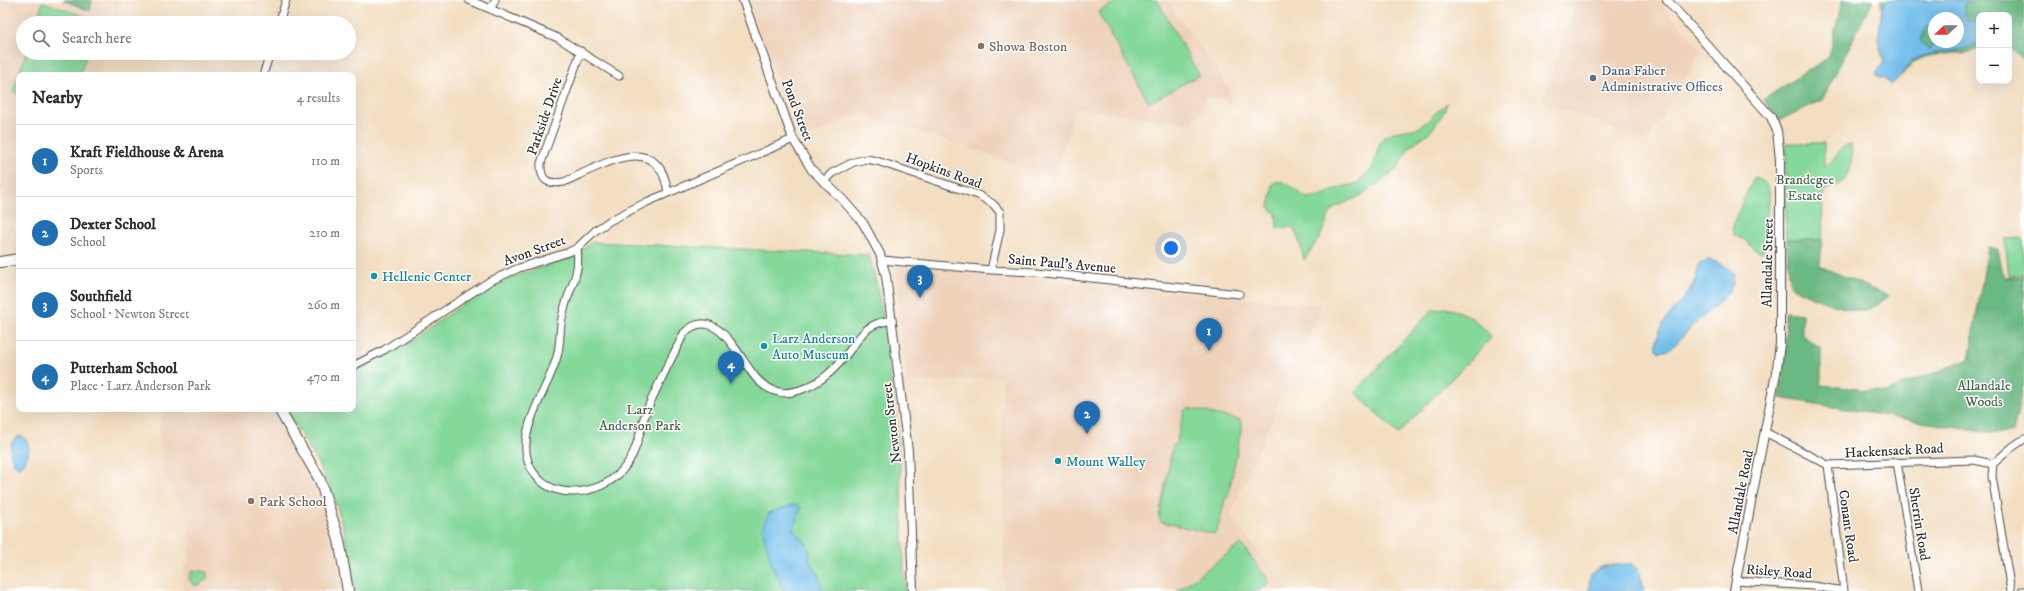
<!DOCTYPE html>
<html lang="en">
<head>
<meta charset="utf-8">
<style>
  :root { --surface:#fff; --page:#f2f2f3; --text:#2b2b33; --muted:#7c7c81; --line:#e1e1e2; --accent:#1f6fb2 }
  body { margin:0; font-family:"IM FELL DW Pica",serif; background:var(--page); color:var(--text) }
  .controls { position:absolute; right:12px; top:12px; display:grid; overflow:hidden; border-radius:8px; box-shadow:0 4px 16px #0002 }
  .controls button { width:36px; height:36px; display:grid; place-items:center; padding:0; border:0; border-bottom:1px solid var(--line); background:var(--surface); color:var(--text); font:20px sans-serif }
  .compass { position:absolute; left:1928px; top:12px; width:36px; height:36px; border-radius:50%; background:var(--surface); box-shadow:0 4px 16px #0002; rotate:248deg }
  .you { position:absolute; left:1171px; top:248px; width:14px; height:14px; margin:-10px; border:3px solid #fff; border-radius:50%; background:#1a73e8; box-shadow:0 0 0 6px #1a73e833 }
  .badge { display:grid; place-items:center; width:26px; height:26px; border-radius:50%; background:var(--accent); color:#fff; font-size:13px; font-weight:700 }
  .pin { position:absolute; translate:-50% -33px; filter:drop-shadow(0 1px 2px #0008) }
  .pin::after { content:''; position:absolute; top:21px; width:14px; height:12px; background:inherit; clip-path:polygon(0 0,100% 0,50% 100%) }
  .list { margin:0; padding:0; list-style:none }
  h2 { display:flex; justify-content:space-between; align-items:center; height:52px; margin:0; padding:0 16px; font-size:17px }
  h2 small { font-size:13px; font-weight:400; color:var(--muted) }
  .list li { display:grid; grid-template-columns:26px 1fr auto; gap:12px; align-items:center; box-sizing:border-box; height:72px; padding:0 16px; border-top:1px solid var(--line) }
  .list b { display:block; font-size:15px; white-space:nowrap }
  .list p { margin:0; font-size:13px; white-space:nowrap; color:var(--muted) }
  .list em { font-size:13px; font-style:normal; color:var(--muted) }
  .icon { flex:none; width:22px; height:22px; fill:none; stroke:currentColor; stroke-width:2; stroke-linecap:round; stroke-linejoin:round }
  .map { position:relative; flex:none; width:2024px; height:591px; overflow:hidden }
  .search { position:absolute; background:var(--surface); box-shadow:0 4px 16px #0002; left:16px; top:16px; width:340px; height:44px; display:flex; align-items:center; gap:10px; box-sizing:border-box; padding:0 14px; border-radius:22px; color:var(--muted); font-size:15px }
  .panel { position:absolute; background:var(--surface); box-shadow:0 4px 16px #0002; left:16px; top:72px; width:340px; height:340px; border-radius:8px }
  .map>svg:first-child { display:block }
  .built { fill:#eed2ba }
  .green { fill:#84d89a; stroke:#588262 }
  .forest { fill:#6bb882; stroke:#4b7256; fill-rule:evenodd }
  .water { fill:#6fbdea; stroke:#4d748a; fill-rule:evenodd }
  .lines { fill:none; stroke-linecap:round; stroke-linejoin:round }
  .minor-casing { stroke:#494642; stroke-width:9 }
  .tertiary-casing { stroke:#494642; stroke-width:10 }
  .secondary-casing { stroke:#494642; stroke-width:12 }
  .minor { stroke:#fff; stroke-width:7 }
  .tertiary { stroke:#fff; stroke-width:8 }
  .secondary { stroke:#fff; stroke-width:10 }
  .education-dot { fill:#8d6e63; stroke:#fff; stroke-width:1.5 }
  .service-dot { fill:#5c6f8a; stroke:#fff; stroke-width:1.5 }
  .culture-dot { fill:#0f9aa8; stroke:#fff; stroke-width:1.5 }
  .labels { text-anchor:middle; stroke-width:3; stroke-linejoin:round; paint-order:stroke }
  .education-label { font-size:14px; fill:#785e54; stroke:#fff; text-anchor:start }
  .service-label { font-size:14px; fill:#4e5e75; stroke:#fff; text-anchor:start }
  .street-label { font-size:14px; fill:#2b2b2b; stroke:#fff }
  .park-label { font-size:14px; fill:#465f4c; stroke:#fff }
  .culture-label { font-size:14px; fill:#0d838f; stroke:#fff; text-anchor:start }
</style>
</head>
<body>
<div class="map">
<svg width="2024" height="591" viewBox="0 0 2024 591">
  <rect width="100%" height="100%" fill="#fff"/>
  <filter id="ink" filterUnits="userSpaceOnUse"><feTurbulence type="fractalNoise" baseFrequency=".025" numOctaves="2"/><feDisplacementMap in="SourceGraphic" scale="8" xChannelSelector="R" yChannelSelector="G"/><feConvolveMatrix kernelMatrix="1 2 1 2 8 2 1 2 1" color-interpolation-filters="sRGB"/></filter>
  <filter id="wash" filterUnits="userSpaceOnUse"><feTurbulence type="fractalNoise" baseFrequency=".012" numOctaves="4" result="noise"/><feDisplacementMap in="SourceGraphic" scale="16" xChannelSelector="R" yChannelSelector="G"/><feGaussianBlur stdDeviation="0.9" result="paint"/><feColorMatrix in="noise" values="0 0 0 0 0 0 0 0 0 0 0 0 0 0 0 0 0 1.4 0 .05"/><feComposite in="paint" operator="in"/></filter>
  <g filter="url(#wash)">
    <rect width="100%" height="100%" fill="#f3dec1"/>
    <path class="built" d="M0,0H122L115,23H23V53H106L100,75H19V206L5,255L0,256Z
      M746,0H1167L1230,90L1231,111L1226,98H1207L1192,124L1075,108L1056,178L861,112L802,140Z
      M1578,0H1658L1702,51L1647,142L1542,101Z
      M896,266L1322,305L1230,515L1290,591H1004L1002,377L908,383L901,332Z
      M163,409H272L300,456L320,494L327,514L337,555L343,591H184V569L189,560L188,520L185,505L176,498L164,474L159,428Z"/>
    <path class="green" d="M1119,0H1157L1199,75L1149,103L1098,12Z
      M43,2L98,21L97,23H36Z
      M26,53H87L80,75H19V94L13,92Z
      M1447,103L1445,110L1431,131L1410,146L1397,169L1360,196L1336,207L1331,211L1320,237L1304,260C1302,252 1298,229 1290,227C1285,227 1282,230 1277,228L1276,214L1269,207L1272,193V184C1285,175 1296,193 1308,198L1326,194L1332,190L1357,183L1372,169L1380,143L1384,137L1394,132L1419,128Z
      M1786,143H1824V166C1838,161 1837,146 1851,144C1853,154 1851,177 1841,183C1835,187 1829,188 1823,192L1822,240L1786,239Z
      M1755,178C1777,184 1768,203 1766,220C1764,230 1764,241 1763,252C1753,252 1753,246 1746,241C1743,238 1738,238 1734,235C1732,232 1732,229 1733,226C1734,221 1752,180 1755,178Z
      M2020,238L2023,240L2024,274L2009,276L2005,241L2006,239Z
      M592,242L869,255L876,282L883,317L896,426L900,467L905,591H355C349,553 343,516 327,481C315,456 300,433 286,409H353V373C375,362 397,351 417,337C442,320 466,300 493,286C526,268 564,267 592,242Z
      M1445,308C1468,312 1476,320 1492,337L1398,434L1355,392L1432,310Z
      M1188,408L1240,420L1242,424L1228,497L1225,499L1217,532L1214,534L1161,522L1159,518L1173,445L1176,444L1184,411Z
      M1241,544L1270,582L1258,591H1177Z
      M194,570L207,572V579L198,585H193L189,579L190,574Z"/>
    <path class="forest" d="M63,0H92L90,11Z
      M1842,0H1873L1822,100L1778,121L1764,99L1829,57Z
      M1881,0H2024V60L2009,46V15H1979V49C1959,57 1938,50 1918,60C1906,67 1905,78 1889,80L1884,75ZM1934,18H1958V42H1934Z
      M1786,239L1822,240L1820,266L1889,296C1881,302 1873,310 1862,310C1846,312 1803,295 1790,285Z
      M1988,247L1998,249L2004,278L2024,276V381L2013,433L1982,432L1780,398L1786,347L1785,312L1802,314V335L1821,348V385L1885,392L1969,359Z"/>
    <path class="water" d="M1887,0H1969L1965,4L1964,14L1969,21H1979V43C1960,55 1936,48 1916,59C1905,65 1901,79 1890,85L1885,78L1878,76L1876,73L1884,62L1878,40L1882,7ZM1934,18H1958V42H1936L1929,50L1920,41L1928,25L1934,32Z
      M1709,260C1764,273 1712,308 1693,325C1684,334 1674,351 1660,352L1657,350C1653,324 1681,306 1692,286C1696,279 1698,271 1699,263Z
      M21,436C33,442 29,455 24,464L18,467L15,465C9,456 7,438 21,436Z
      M792,505H798L801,507L793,530L805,541L810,552L809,560L818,574L823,591H784L772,566L762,528L769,513Z
      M1628,564C1642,566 1641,580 1644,591H1590C1585,564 1608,565 1628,564Z"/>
  </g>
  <g filter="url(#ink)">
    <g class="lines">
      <defs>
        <path id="minor" d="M469,0L558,38L619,76
          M491,8L495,0
          M279,23L286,0
          M581,51L541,163C540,180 547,185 564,182C601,166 659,127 668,193
          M263,75L270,53
          M823,182L832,173L854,162L866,159L877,161L978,195L993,204L1000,212V230L991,270
          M577,248C581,278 567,290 562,318C559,332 561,346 556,360C545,397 503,448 542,482C554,492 573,494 588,490C605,486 620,476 629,461C638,448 640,430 645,415C656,387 671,360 684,333C716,302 739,358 756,378C762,385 770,390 779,392C787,394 793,392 800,390C824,382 838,366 853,346C857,341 861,334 866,330C874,323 883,322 892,320
          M882,260L991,270L1036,272L1239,294
          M353,366L384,350L490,281L519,268L569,252L577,248L596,230L611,220L647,202L793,139
          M1765,432L1828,465L1974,460L1993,464L2011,448L2024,439
          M1897,462L1918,591
          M1993,464L1992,476L2011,591
          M1828,465L1844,591
          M1736,581L1813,586L1844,591
          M2022,591H2024"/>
        <path id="tertiary" d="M743,0L793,139L812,170L842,199L863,223L880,254L886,276L908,451L913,591
          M1667,0L1771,117L1777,131L1780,159V344L1777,368L1734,591"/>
        <path id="secondary" d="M0,262L19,259
          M279,409L320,480L339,540L348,591"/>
      </defs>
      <use href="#minor" class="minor-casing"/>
      <use href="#tertiary" class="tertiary-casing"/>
      <use href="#secondary" class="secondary-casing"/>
      <use href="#minor" class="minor"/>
      <use href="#tertiary" class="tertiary"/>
      <use href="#secondary" class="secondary"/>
    </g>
  </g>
  <g class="education-dot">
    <circle cx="981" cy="46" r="4"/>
    <circle cx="251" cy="501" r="4"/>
  </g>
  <circle class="service-dot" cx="1593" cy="78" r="4"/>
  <g class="culture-dot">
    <circle cx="374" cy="276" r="4"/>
    <circle cx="764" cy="346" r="4"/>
    <circle cx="1058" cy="461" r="4"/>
  </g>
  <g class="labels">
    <g class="education-label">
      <text x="989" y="51">Showa Boston</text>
      <text x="259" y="506">Park School</text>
    </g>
    <g class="service-label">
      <text x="1601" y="75">Dana Faber<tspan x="1601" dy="16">Administrative Offices</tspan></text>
    </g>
    <g class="street-label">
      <text transform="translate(798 110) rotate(69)" y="5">Pond Street</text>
      <text transform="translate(544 116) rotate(-71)" y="5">Parkside Drive</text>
      <text transform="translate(944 170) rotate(20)" y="5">Hopkins Road</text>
      <text transform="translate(534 250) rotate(-20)" y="5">Avon Street</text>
      <text transform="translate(1062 263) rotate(5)" y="5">Saint Paul's Avenue</text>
      <text transform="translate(1767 263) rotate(-89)" y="5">Allandale Street</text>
      <text transform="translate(891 423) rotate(-97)" y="5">Newton Street</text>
      <text transform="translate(1894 450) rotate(-3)" y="5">Hackensack Road</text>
      <text transform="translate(1740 492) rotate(-79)" y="5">Allandale Road</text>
      <text transform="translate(1920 524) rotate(81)" y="5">Sherrin Road</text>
      <text transform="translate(1849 526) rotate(82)" y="5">Conant Road</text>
      <text transform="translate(1779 571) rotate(4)" y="5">Risley Road</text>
    </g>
    <g class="park-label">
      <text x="1805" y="184">Brandegee<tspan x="1805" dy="16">Estate</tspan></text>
      <text x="1984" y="390">Allandale<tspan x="1984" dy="16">Woods</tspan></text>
      <text x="640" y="414">Larz<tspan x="640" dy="16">Anderson Park</tspan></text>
    </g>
    <g class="culture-label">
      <text x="382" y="281">Hellenic Center</text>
      <text x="772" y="343">Larz Anderson<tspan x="772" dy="16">Auto Museum</tspan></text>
      <text x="1066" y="466">Mount Walley</text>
    </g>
  </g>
</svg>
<div class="controls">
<button>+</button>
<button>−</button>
</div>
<svg class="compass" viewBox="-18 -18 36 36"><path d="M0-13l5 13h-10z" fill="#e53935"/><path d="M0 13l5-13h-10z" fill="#7c7c81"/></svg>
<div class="you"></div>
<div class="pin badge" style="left:1209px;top:351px">1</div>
<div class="pin badge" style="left:1087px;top:434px">2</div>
<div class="pin badge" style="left:920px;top:298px">3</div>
<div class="pin badge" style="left:731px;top:384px">4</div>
<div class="search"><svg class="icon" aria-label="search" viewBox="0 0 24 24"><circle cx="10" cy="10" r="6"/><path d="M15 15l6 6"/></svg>Search here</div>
<section class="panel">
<h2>Nearby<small>4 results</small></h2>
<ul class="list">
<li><span class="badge">1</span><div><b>Kraft Fieldhouse &amp; Arena</b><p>Sports</p></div><em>110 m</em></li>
<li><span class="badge">2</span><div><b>Dexter School</b><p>School</p></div><em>210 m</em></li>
<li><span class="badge">3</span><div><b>Southfield</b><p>School · Newton Street</p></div><em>260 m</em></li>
<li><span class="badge">4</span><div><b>Putterham School</b><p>Place · Larz Anderson Park</p></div><em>470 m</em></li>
</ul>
</section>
</div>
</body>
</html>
